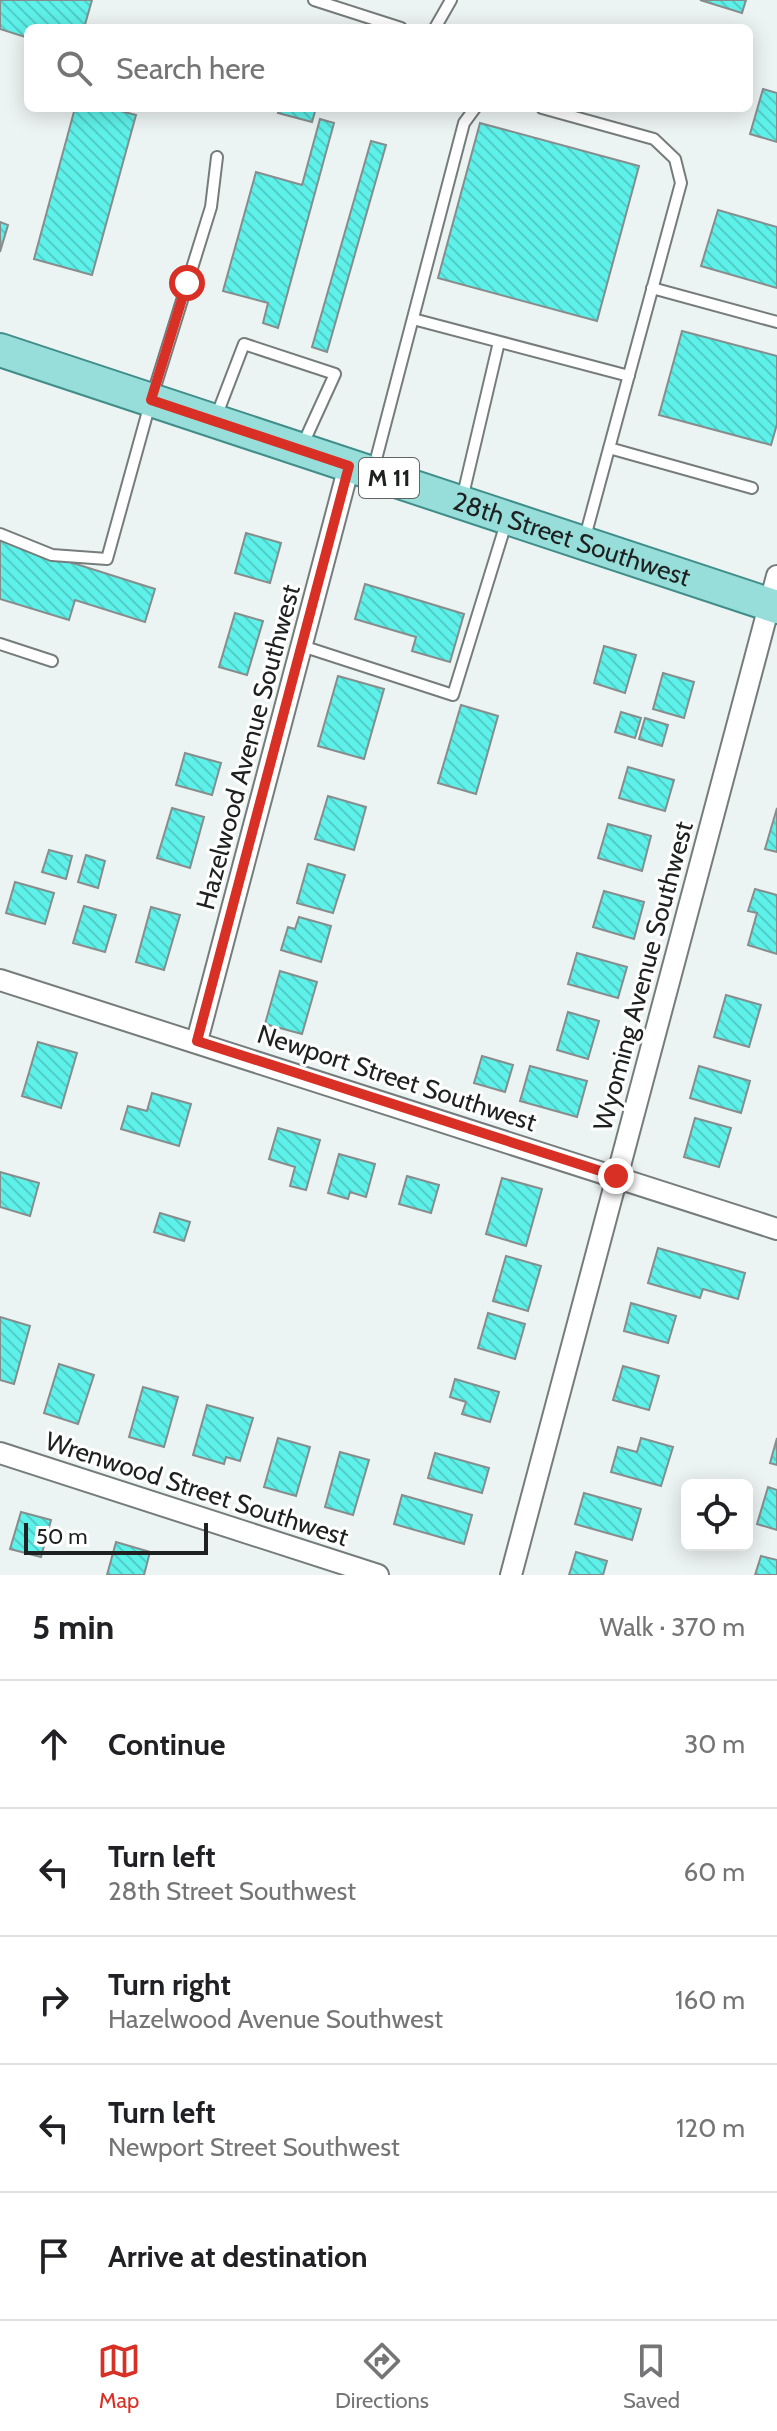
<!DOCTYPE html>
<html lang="en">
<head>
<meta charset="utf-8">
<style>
  :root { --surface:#fff; --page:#f2f2f2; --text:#202124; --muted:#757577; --line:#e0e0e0; --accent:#d93025 }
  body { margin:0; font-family:Cabin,sans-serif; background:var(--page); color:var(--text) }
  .controls { position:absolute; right:24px; bottom:24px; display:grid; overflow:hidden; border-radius:12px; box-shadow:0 4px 20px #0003 }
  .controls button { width:72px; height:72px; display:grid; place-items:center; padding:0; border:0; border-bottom:2px solid var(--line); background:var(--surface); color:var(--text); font:40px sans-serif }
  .scale { position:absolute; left:24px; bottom:20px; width:184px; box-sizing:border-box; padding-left:8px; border:4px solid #1e2120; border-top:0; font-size:22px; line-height:28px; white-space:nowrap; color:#1e2120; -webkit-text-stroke:6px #fff; paint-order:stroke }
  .stop { position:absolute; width:24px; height:24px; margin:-18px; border:6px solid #d93025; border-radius:50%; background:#fff }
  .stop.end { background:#d93025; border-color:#fff; box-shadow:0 2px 8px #0008 }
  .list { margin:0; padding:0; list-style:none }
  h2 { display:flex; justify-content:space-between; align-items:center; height:104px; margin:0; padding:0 32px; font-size:34px }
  h2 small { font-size:26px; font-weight:400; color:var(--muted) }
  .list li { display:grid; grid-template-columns:52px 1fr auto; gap:24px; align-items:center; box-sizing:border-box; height:128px; padding:0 32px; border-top:2px solid var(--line) }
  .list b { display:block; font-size:30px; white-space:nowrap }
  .list p { margin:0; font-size:26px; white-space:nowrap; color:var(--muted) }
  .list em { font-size:26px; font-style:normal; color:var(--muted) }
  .icon { flex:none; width:44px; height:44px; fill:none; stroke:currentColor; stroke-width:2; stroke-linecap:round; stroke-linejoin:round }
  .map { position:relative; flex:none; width:777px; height:1575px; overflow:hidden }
  .search { position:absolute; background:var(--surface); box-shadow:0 4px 20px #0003; left:24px; right:24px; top:24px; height:88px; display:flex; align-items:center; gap:20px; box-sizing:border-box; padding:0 28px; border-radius:12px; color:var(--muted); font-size:30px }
  .sheet { height:744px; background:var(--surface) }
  nav { display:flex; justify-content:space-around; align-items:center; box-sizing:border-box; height:112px; border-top:2px solid var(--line); background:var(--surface); font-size:22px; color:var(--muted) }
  nav a { display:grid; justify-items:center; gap:4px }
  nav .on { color:var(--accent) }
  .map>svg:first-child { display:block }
  .building { fill:url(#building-back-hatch); stroke:#868d8c; stroke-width:2 }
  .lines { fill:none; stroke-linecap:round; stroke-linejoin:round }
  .lane-casing { stroke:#757c7b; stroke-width:14 }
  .street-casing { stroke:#757c7b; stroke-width:24 }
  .primary-casing { stroke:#408d89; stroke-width:36 }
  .lane { stroke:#fff; stroke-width:10 }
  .street { stroke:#fff; stroke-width:20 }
  .primary { stroke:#97ddda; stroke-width:32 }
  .route { stroke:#d93025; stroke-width:10 }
  .labels { text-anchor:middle; stroke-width:6; stroke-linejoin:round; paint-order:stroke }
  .shield { fill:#fff; stroke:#626463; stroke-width:2 }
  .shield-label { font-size:24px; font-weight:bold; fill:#1e2120 }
  .street-label { font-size:26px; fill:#1e2120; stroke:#fff }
</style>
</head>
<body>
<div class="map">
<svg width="777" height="1575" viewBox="0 0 777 1575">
  <defs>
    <pattern id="building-back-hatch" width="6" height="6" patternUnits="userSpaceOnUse" patternTransform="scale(2)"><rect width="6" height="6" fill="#5ef1ea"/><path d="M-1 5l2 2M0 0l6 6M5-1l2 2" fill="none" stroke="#51cec8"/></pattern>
  </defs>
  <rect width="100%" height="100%" fill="#ecf4f3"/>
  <path class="building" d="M0,0H92L84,28H28V38L0,29Z
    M700,0H746L742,13Z
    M763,89L777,93V142L750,134Z
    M75,108H109L136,115L92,275L34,259Z
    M279,108H316L312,122L278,113Z
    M320,119L334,123L278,328L263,323L268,303L223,291L256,172L302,185Z
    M480,123L639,166L597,321L438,278Z
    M371,141L386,145L327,352L312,347Z
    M718,210L777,227V288L701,266Z
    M0,222L8,225L0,252Z
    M682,331L777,356V424L771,445L659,415Z
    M246,533L281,543L270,583L235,573Z
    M0,540L155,589L145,622L75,600L69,620L0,599Z
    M365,584L464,614L450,662L412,651L416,637L355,619Z
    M235,613L263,621L247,675L219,667Z
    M604,646L636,655L625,693L594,683Z
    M663,673L694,682L684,718L653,709Z
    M338,676L384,689L364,759L318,746Z
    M461,705L498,716L476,794L438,783Z
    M621,712L641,718L635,738L615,732Z
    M645,718L668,725L662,746L639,739Z
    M185,753L221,763L212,795L176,785Z
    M628,767L674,780L665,811L619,798Z
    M328,796L366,807L354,850L315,839Z
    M172,808L204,817L190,868L157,858Z
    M777,808V852L765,849Z
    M608,824L651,836L642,871L598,858Z
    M49,850L72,856L66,879L42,872Z
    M86,855L105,861L98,888L78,882Z
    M308,864L345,875L333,913L297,903Z
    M15,882L54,893L45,924L6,913Z
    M755,889L777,895V954L748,945L757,913L748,911Z
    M604,891L644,902L634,939L593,927Z
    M84,906L116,915L105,952L73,943Z
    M151,907L180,915L164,970L136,962Z
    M299,917L331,926L321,962L281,950L288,927L295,929Z
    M577,953L627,967L618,998L568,984Z
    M280,971L317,982L302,1034L265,1024Z
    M726,995L761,1005L749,1047L714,1037Z
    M568,1012L599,1021L588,1059L557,1050Z
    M38,1042L77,1053L61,1108L22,1096Z
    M482,1056L513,1065L505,1092L474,1083Z
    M530,1066L587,1081L577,1117L520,1101Z
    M699,1066L750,1081L741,1113L690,1098Z
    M152,1093L191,1104L179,1146L121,1129L128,1106L147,1111Z
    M695,1118L731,1128L719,1167L684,1157Z
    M278,1128L320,1140L306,1190L290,1186L295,1167L269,1159Z
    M339,1154L375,1164L366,1197L350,1192L348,1199L328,1193Z
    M0,1172L39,1183L30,1216L0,1207Z
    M407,1176L439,1185L431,1213L399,1204Z
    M502,1178L542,1189L526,1246L486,1234Z
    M160,1213L190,1222L184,1241L154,1232Z
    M658,1248L745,1273L738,1299L703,1289L700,1298L648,1283Z
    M506,1256L541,1266L528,1311L493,1301Z
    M631,1303L676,1316L668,1343L624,1331Z
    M488,1313L525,1324L515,1359L478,1348Z
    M0,1317L30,1326L14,1384L0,1380Z
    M59,1364L94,1375L78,1424L44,1413Z
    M623,1366L659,1376L649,1410L613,1400Z
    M455,1379L499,1392L490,1422L462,1414L466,1402L450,1397Z
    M143,1387L178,1397L164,1447L129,1437Z
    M207,1405L253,1418L240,1461L226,1457L224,1464L193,1455Z
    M278,1438L310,1447L296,1496L264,1487Z
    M641,1438L673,1447L661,1486L611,1472L618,1447L637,1452Z
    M777,1438V1465L770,1463Z
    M340,1452L369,1460L353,1515L325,1507Z
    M435,1453L489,1468L482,1493L428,1478Z
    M768,1487L777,1490V1530L757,1524Z
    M584,1493L641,1509L632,1540L575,1524Z
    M402,1495L472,1515L464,1544L394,1524Z
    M21,1512L51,1520L41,1557L10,1549Z
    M116,1542L150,1552L144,1575H107Z
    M576,1552L607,1561L603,1575H569Z
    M761,1556L777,1560V1575H755Z"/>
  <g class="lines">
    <defs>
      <path id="lane" d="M314,0L401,28
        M435,28L451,0
        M542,108L654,139L675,159L681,183L585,537
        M652,288L777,322
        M413,319L629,376
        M216,417L244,344L335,374L303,444
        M609,448L752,488
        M374,467L464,123L475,108
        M462,499L499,342
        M0,534L52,555L107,559L151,400L211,207L217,157
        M0,644L52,661
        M302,646L453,695L507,520"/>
      <path id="street" d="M0,980L777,1229
        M197,1041L349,466
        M0,1453L378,1575
        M511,1575L777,576"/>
      <g id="primary">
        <path id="s1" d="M0,350L777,607"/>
      </g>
    </defs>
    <use href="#lane" class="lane-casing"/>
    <use href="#street" class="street-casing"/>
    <use href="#primary" class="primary-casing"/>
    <use href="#lane" class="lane"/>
    <use href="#street" class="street"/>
    <use href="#primary" class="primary"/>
  </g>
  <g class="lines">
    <path class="route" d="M187,283L151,400L349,466L197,1041L616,1176"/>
  </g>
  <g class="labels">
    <rect class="shield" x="359" y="458" width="60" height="40" rx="6"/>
    <g class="shield-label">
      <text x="389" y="486">M 11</text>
    </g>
    <g class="street-label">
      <text dy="9" stroke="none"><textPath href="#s1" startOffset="602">28th Street Southwest</textPath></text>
      <text transform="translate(248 747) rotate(-75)" y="9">Hazelwood Avenue Southwest</text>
      <text transform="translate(643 976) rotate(-75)" y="9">Wyoming Avenue Southwest</text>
      <text transform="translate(397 1078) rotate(18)" y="9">Newport Street Southwest</text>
      <text transform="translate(197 1489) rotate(18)" y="9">Wrenwood Street Southwest</text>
    </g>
  </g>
</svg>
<div class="controls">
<button><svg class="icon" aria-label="locate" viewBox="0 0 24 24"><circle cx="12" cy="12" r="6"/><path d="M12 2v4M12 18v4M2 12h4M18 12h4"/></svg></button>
</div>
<div class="scale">50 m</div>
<div class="stop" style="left:187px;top:283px"></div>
<div class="stop end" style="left:616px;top:1176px"></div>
<div class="search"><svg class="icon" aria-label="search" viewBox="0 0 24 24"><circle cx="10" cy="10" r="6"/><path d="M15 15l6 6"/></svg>Search here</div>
</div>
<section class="sheet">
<h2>5 min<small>Walk · 370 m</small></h2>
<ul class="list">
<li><svg class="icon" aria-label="ahead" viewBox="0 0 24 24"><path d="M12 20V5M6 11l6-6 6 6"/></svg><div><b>Continue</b></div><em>30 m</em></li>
<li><svg class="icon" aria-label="left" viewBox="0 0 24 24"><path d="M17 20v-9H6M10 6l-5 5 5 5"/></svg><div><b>Turn left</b><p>28th Street Southwest</p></div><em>60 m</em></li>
<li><svg class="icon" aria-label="right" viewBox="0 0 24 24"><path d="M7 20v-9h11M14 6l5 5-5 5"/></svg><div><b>Turn right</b><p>Hazelwood Avenue Southwest</p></div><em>160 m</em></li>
<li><svg class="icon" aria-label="left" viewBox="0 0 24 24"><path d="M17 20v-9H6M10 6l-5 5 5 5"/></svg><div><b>Turn left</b><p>Newport Street Southwest</p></div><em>120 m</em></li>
<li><svg class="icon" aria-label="arrive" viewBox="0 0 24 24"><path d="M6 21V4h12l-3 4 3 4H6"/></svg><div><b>Arrive at destination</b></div></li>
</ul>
</section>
<nav>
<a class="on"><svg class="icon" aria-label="map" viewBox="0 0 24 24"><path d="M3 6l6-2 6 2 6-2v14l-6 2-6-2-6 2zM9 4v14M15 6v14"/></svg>Map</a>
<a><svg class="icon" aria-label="directions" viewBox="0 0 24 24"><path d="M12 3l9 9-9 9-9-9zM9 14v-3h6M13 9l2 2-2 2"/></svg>Directions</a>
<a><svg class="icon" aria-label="saved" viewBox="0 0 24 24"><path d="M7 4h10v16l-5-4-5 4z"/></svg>Saved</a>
</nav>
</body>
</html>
